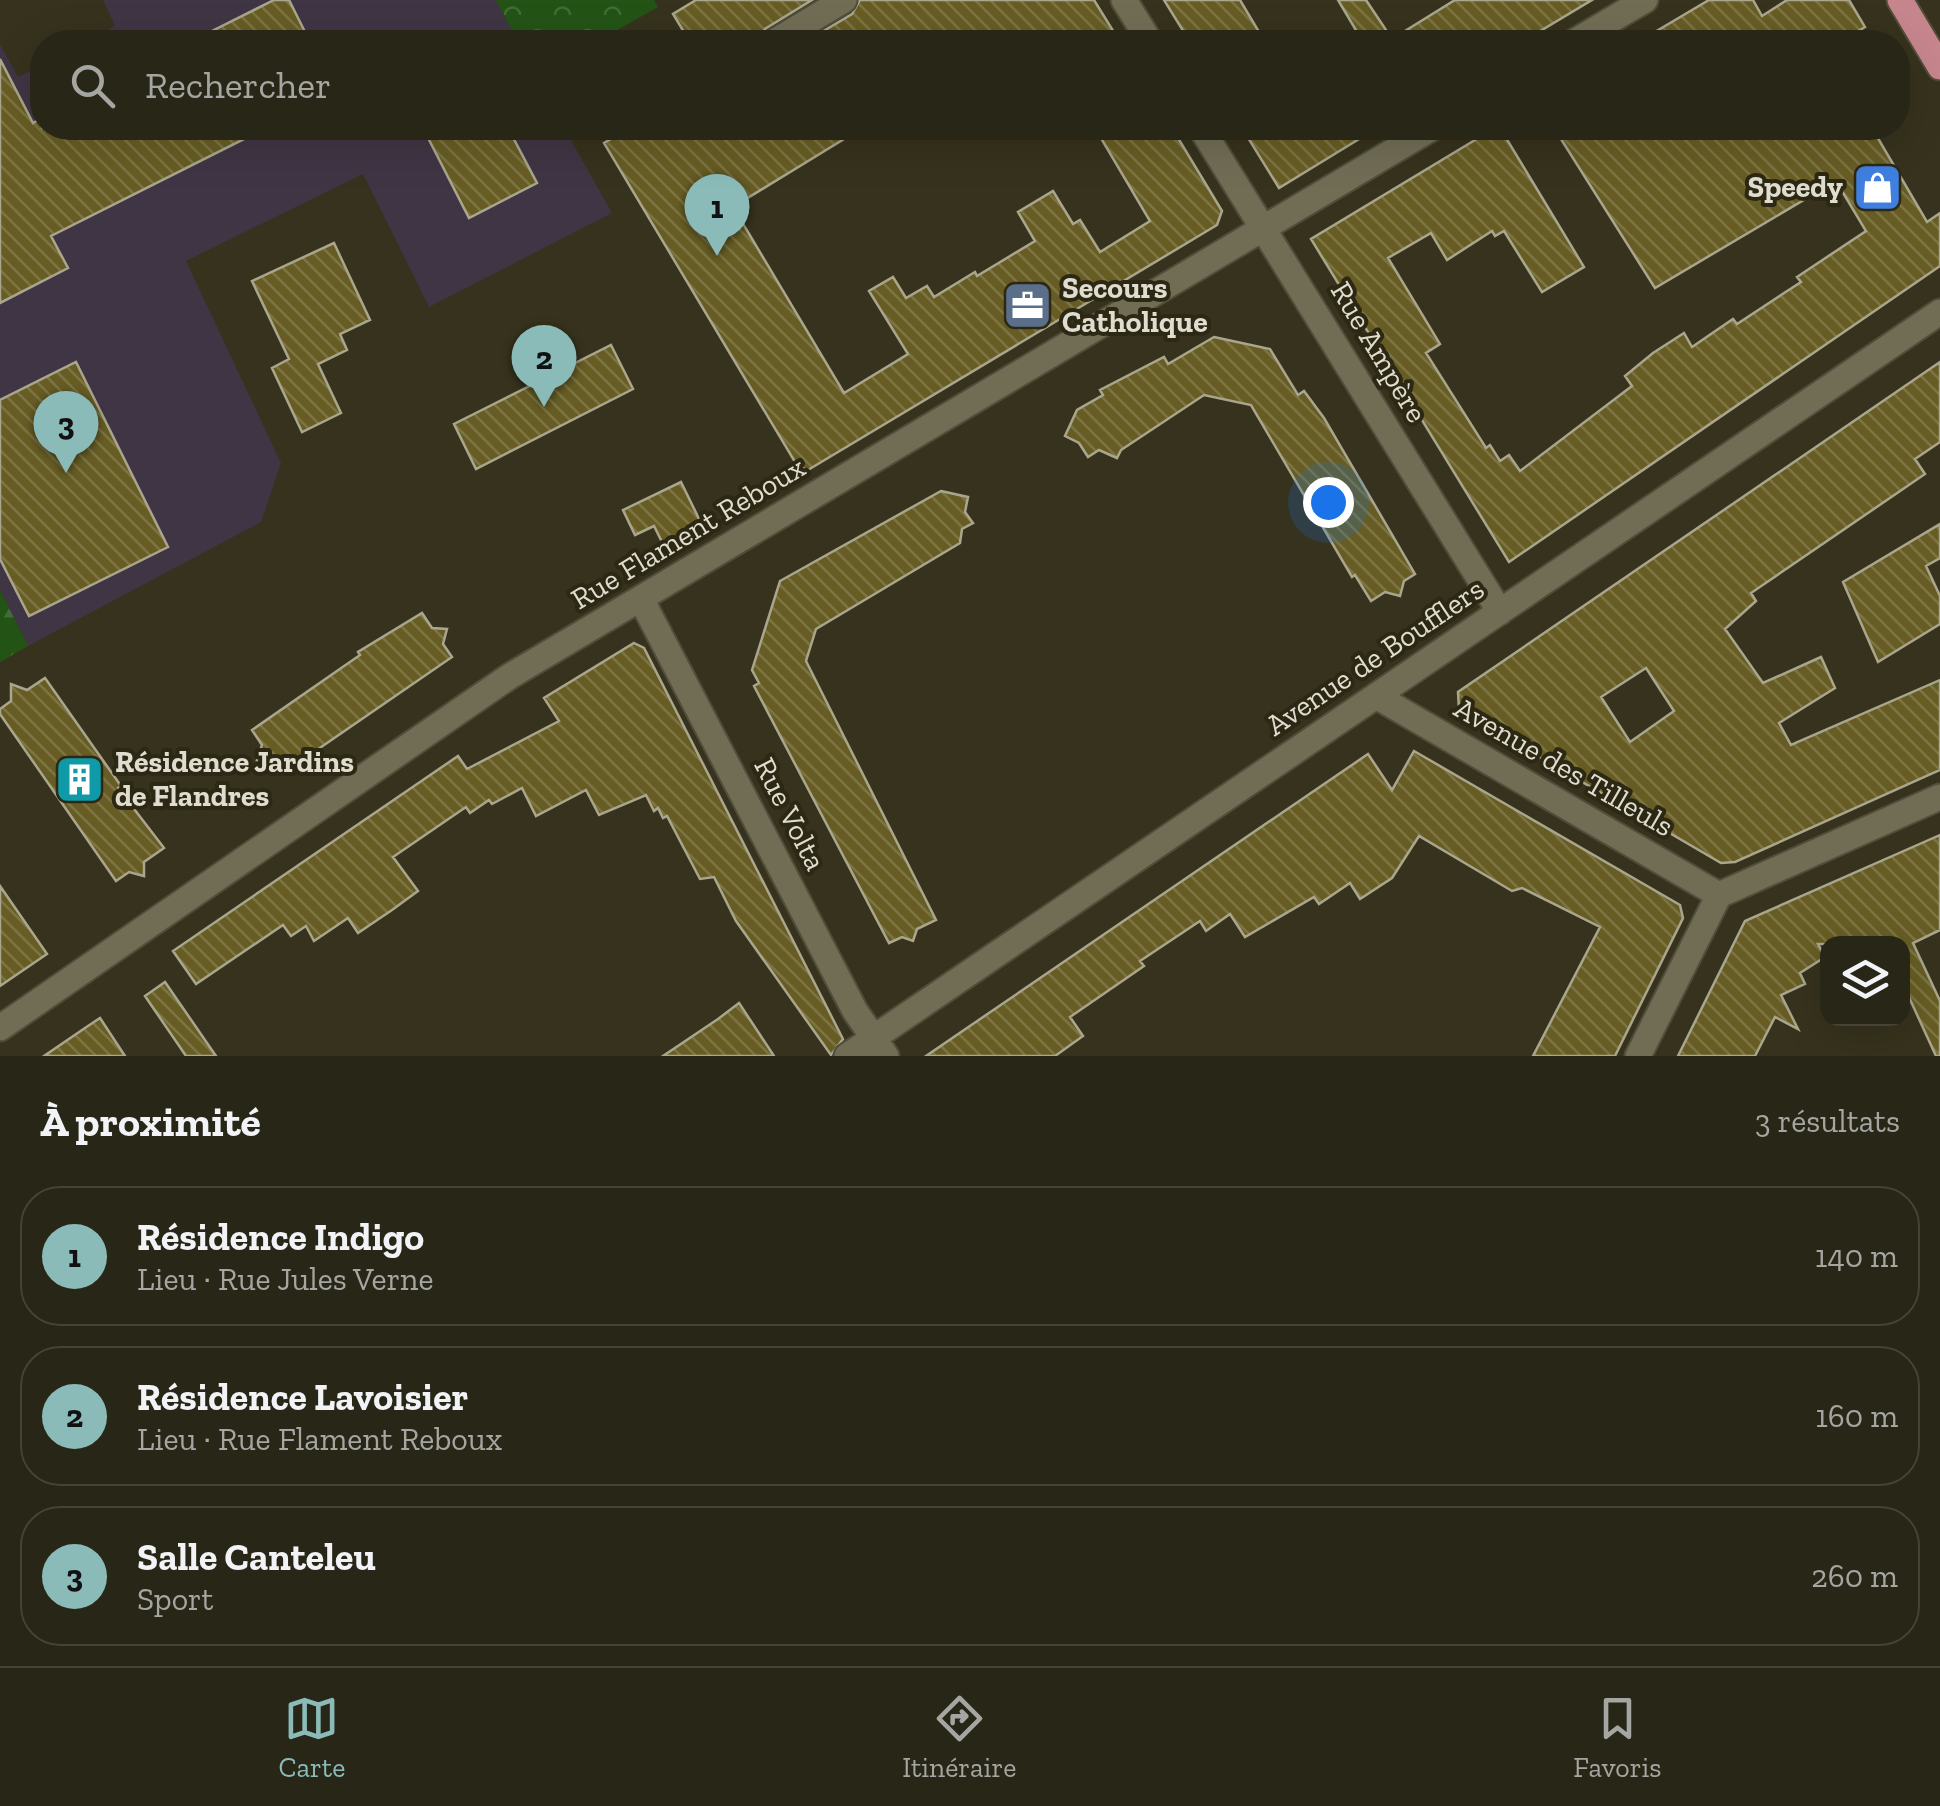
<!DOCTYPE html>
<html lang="fr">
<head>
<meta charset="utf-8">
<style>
  :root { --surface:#282616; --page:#343223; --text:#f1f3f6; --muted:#a5a5a1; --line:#444335; --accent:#8bbbb9 }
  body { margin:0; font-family:"Zilla Slab",serif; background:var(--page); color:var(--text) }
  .controls { position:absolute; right:30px; bottom:30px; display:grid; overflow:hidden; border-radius:20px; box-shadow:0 10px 40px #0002 }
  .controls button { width:90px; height:90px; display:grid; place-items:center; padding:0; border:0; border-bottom:2px solid var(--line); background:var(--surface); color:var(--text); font:50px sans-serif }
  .you { position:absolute; left:1328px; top:502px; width:35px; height:35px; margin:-25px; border:8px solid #fff; border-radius:50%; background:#1a73e8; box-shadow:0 0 0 15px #1a73e833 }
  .badge { display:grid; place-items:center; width:65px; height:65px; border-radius:50%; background:var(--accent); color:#111; font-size:32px; font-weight:700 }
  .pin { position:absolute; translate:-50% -82px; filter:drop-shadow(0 2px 5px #0008) }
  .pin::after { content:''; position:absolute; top:52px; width:35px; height:30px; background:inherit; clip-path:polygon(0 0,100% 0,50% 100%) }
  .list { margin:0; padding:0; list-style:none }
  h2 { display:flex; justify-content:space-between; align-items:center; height:130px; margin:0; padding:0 40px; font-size:42px }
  h2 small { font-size:32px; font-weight:400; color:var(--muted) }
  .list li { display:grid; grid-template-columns:65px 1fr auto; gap:30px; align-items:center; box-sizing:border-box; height:140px; margin:0 20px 20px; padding:0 20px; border:2px solid var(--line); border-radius:40px }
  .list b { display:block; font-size:38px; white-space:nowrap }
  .list p { margin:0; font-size:32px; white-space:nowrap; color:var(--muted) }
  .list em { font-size:32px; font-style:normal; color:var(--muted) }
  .icon { flex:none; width:55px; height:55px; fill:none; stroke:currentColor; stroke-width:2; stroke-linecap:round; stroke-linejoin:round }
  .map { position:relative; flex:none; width:1940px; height:1056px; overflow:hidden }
  .search { position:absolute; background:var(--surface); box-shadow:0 10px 40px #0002; left:30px; right:30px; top:30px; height:110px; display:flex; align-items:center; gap:25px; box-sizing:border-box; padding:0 35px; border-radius:40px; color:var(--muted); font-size:38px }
  .sheet { height:610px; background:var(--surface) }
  nav { display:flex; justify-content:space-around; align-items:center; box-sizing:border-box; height:140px; border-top:2px solid var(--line); background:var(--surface); font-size:28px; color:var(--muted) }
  nav a { display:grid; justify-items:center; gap:5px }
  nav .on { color:var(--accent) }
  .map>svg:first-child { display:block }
  .education { fill:#403544 }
  .forest { fill:url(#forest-firs) }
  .park { fill:url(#park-crowns) }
  .building { fill:url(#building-back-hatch); stroke:#aaa68d; stroke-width:2.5; fill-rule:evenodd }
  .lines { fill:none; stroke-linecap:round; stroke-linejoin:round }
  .minor-casing { stroke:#504d3a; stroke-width:29 }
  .major-casing { stroke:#504d3a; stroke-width:29 }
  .minor { stroke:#716d55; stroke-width:25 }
  .major { stroke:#c6858d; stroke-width:25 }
  .labels { text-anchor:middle; stroke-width:8; stroke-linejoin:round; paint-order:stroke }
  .poi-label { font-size:30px; font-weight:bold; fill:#dfddd0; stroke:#2c2813; text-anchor:start }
  .street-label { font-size:30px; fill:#dfddd0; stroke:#2c2813 }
</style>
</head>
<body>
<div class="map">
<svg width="1940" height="1056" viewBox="0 0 1940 1056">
  <defs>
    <pattern id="forest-firs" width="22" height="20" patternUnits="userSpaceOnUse" patternTransform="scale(2.5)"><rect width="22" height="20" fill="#235416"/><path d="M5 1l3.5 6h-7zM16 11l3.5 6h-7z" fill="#426c37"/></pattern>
    <pattern id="park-crowns" width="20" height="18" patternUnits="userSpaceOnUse" patternTransform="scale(2.5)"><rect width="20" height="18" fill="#235416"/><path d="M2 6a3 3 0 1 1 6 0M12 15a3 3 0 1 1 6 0" fill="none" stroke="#426c37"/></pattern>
    <pattern id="building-back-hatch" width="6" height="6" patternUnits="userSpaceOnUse" patternTransform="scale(2.5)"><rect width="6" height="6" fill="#675d24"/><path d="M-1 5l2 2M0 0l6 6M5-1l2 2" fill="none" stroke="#7c7443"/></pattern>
  </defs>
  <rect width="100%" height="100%" fill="#36321d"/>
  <path class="education" d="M103,0H496L518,42H85L115,26Z
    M0,44L18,77L42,65V128H564L612,213L429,307L363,174L186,261L281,463L261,522L28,646L0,590Z"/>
  <path class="forest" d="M0,590L28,646L0,662Z"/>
  <path class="park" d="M496,0H654L658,7L596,42H518Z"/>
  <path class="building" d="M274,0H289L310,42H190Z
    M696,0H812L765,29L758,42H690L673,14Z
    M860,0H1094L1120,42H805L852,14Z
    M1164,0H1240L1265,42H1190Z
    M1338,0H1366L1392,39L1455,0H1592L1522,42H1363Z
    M1709,0H1753L1762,16L1787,0H1849L1865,27L1839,42H1638Z
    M0,59L33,123L42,118V128H266L51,236L68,268L0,303Z
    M423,128H508L537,183L469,218Z
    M630,128H862L733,207L844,393L908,354L869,291L893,277L906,298L927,286L934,297L975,272L977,276L1035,241L1018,212L1053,191L1073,224L1080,220L1100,252L1150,221L1095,128H1172L1222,211L1217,225L808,470L798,467L604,143Z
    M1242,128H1377L1279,188Z
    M1495,128H1500L1584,267L1542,292L1504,231L1495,236L1492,231L1447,260L1431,233L1388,258L1440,344L1426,353L1486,448L1490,445L1500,461L1509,455L1520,471L1632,386L1625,376L1653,353L1684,333L1692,347L1733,319L1737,324L1801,282L1797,277L1866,231L1836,181L1655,288L1554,128H1872L1927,222L1940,213V266L1509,562L1311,239Z
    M334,243L370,320L340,334L347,350L318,364L341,413L302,432L272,368L289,359L252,281Z
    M1214,337L1270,349L1298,395L1304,391L1324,418L1415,574L1404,581L1400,596L1385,592L1371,601L1355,575L1352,577L1251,405L1204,395L1121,450L1117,458L1099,450L1088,457L1079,443L1065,436L1077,410L1103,395L1100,390L1164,357L1168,364Z
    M611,345L633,389L476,469L454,424Z
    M76,362L168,547L29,616L0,559V400Z
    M1940,362V442L1915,459L1925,474L1751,593L1756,601L1725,629L1763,683L1821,657L1835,688L1779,723L1791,745L1940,680V770L1735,862L1721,863L1459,710L1458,692ZM1646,668L1674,711L1630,742L1601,697Z
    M681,482L702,525L663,544L654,526L635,535L623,510Z
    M941,491L968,497L965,512L973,523L962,529L960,543L816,629L806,661L936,920L917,929L913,941L902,937L889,943L754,686L759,683L752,670L780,581Z
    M1940,524V558L1926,566L1940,596V624L1878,662L1843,582Z
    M422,613L432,628L447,629L443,644L452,657L282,774L273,761L257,760L262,745L252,730L360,655L358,652Z
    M634,643L644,648L843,1039L831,1055L736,921L714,877L700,879L667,816L663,818L658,808L654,811L646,795L599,815L586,790L536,816L522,788L492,804L489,800L470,813L466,807L393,857L418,891L392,910L358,933L348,918L314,941L306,926L291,936L283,925L196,984L173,951L458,756L467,769L559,721L544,698Z
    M45,678L121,786L118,788L164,848L144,862V876L129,872L116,881L0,714V709L11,701V684L27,690Z
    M1414,751L1680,905L1683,918L1615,1056H1533L1600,927L1522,888L1512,891L1419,836L1392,878L1360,899L1350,883L1319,904L1314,897L1245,937L1230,914L1206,931L1200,921L1140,961L1144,966L1070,1017L1083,1036L1055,1056H926L1368,754L1392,790Z
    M1940,835V930L1913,943L1940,1001V1056H1936L1902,982V944H1818L1825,957L1800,973L1805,984L1781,995L1798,1029L1775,1017L1755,1056H1678L1745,921Z
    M0,886L47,954L0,986Z
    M165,982L216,1056H186L145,996Z
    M739,1003L774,1056H663L718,1019Z
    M100,1018L125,1056H44L85,1028Z"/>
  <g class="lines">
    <defs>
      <path id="minor" d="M1124,0L1150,42
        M774,42L844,0
        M1574,42L1645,0
        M1201,128L1500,612
        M641,599L855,1011L886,1056
        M1376,696L1719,895
        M1719,895L1940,797
        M0,1028L510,676L1432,128
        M847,1056L1940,312
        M1638,1056L1719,895"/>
      <path id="major" d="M1900,0L1940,67"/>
    </defs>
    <use href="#minor" class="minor-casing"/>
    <use href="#major" class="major-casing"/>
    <use href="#minor" class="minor"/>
    <use href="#major" class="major"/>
  </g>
  <defs>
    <symbol id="shop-square" viewBox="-11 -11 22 22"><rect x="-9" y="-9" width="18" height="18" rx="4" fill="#3f7fe0" stroke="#2c2813"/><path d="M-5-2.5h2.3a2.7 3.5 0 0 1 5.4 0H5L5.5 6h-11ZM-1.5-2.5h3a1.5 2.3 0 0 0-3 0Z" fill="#fff"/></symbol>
    <symbol id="office-square" viewBox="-11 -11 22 22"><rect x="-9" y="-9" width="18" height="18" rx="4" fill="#5c6f8a" stroke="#2c2813"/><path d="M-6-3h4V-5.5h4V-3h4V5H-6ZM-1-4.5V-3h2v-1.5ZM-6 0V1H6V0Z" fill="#fff"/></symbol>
    <symbol id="building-square" viewBox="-11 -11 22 22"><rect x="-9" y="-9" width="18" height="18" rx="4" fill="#0f9aa8" stroke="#2c2813"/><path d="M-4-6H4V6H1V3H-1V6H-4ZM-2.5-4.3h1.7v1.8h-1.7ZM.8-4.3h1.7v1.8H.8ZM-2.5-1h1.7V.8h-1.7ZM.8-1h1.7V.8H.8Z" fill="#fff"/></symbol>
  </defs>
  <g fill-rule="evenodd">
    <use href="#shop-square" x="1850" y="160" width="55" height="55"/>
    <use href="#office-square" x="1000" y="278" width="55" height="55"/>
    <use href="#building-square" x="52" y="752" width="55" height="55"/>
  </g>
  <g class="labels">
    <g class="poi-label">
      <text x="1843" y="197" text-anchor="end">Speedy</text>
      <text x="1062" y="298">Secours<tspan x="1062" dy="34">Catholique</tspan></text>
      <text x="115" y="772">Résidence Jardins<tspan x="115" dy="34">de Flandres</tspan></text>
    </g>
    <g class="street-label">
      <text transform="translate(1379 352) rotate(59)" y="10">Rue Ampère</text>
      <text transform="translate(688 533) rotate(-31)" y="10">Rue Flament Reboux</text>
      <text transform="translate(1375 657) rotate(-34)" y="10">Avenue de Boufflers</text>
      <text transform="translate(1564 767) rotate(30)" y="10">Avenue des Tilleuls</text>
      <text transform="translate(790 814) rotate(63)" y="10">Rue Volta</text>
    </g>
  </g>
</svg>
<div class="controls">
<button><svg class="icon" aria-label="layers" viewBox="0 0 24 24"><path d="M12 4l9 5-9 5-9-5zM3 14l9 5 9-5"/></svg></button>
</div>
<div class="you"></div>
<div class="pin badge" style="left:717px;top:256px">1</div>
<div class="pin badge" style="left:544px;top:407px">2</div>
<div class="pin badge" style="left:66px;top:473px">3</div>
<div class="search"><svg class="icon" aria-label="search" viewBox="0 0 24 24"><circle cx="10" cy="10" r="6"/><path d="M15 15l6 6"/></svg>Rechercher</div>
</div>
<section class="sheet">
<h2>À proximité<small>3 résultats</small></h2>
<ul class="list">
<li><span class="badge">1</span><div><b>Résidence Indigo</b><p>Lieu · Rue Jules Verne</p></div><em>140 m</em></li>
<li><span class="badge">2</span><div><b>Résidence Lavoisier</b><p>Lieu · Rue Flament Reboux</p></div><em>160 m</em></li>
<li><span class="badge">3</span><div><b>Salle Canteleu</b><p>Sport</p></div><em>260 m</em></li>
</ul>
</section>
<nav>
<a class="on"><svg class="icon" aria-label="map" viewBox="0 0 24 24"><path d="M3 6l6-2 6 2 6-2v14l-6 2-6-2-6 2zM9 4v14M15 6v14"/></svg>Carte</a>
<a><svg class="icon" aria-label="directions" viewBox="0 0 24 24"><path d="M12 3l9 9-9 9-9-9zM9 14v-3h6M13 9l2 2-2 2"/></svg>Itinéraire</a>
<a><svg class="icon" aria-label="saved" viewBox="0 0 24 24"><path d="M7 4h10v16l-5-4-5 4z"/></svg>Favoris</a>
</nav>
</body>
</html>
